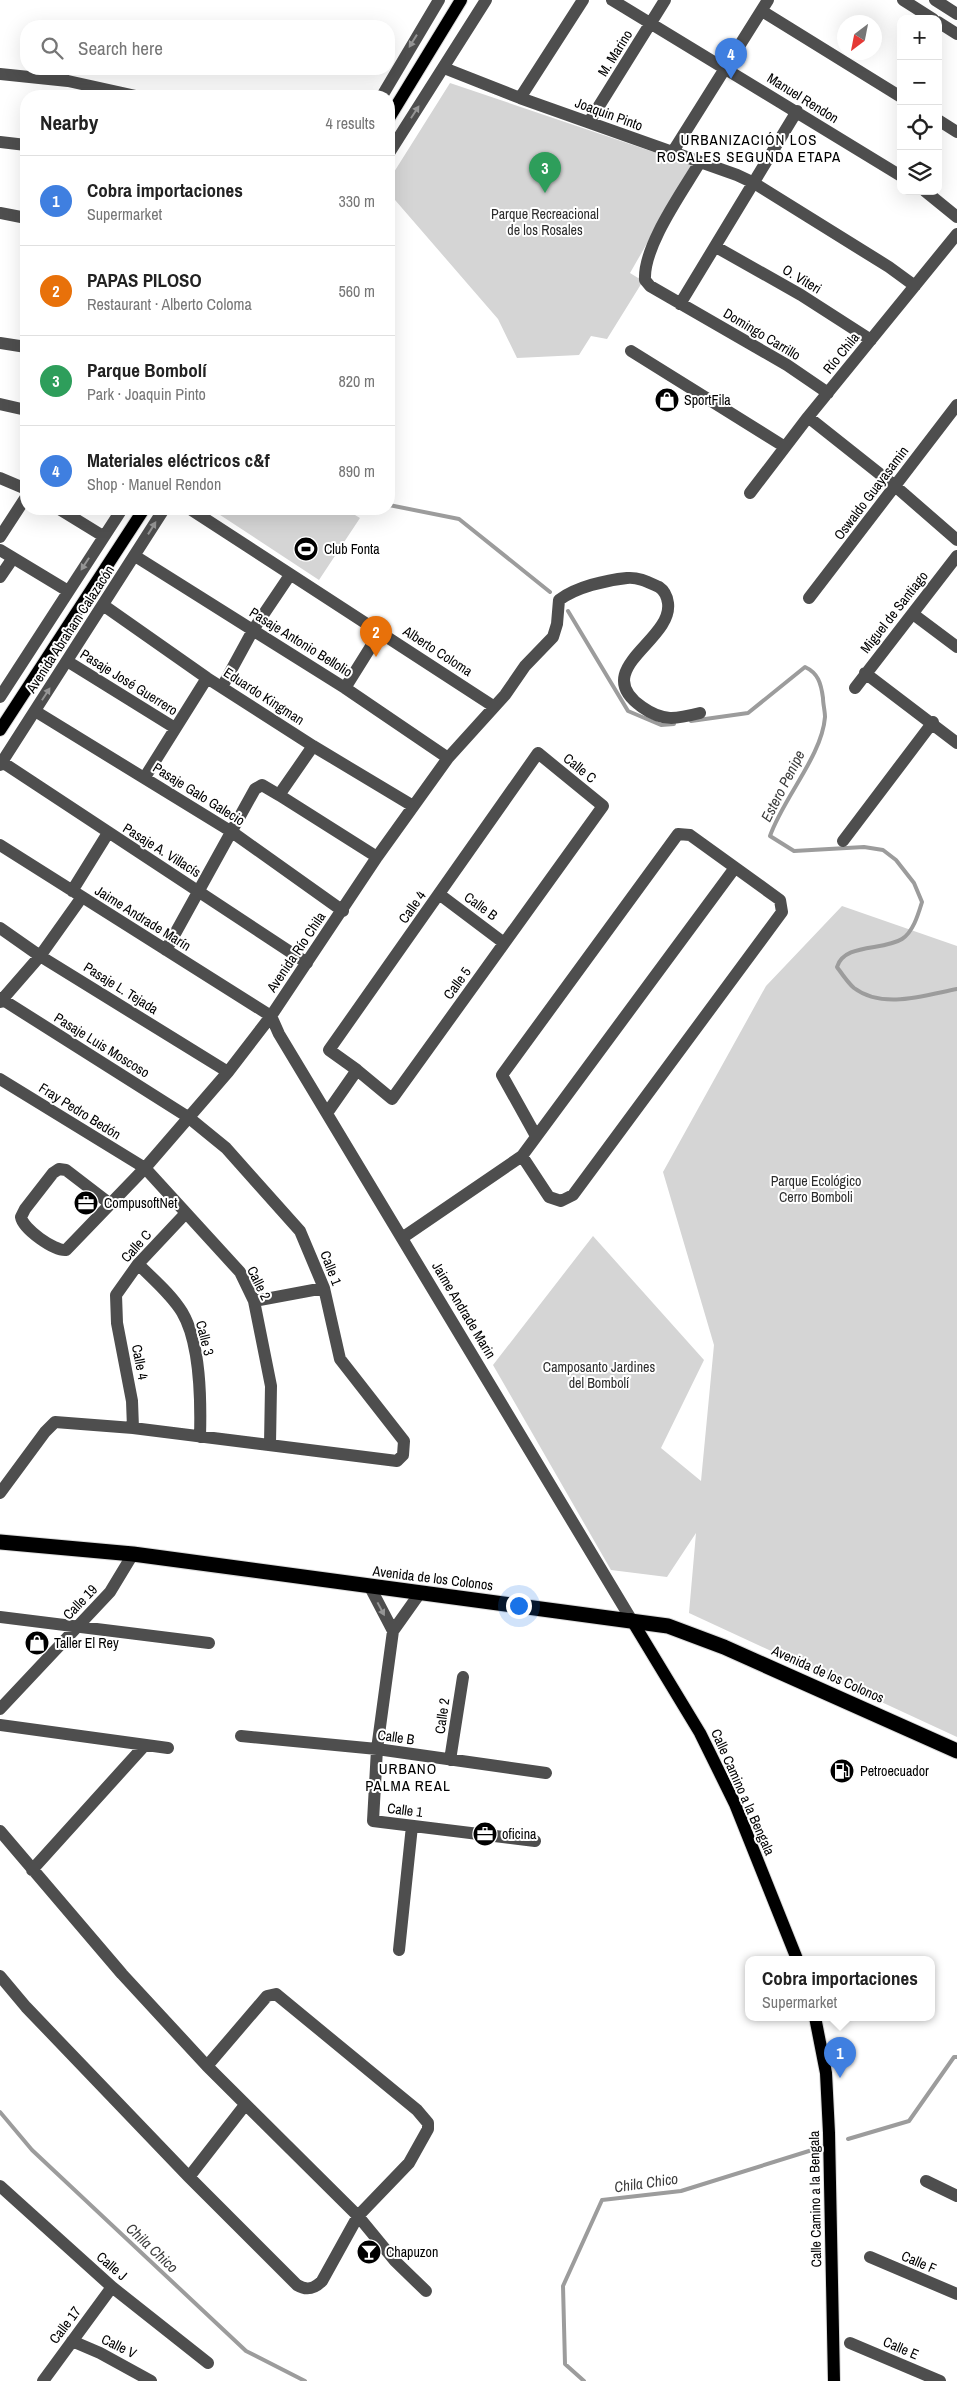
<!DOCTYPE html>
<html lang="en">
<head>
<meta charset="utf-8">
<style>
  :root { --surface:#fff; --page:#f6f6f6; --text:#222; --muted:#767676; --line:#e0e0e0; --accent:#b45309 }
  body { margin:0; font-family:"Archivo Narrow",sans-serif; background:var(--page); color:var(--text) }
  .controls { position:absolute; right:15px; top:15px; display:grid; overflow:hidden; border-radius:10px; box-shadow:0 5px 20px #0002 }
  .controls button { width:45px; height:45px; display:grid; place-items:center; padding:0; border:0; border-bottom:1px solid var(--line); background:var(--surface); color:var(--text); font:25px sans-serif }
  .compass { position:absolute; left:837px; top:15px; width:45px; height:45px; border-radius:50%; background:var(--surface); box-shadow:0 5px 20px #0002; rotate:212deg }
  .you { position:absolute; left:518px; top:1605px; width:18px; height:18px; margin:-12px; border:4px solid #fff; border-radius:50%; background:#1a73e8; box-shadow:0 0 0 8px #1a73e833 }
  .badge { display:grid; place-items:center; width:32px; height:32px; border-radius:50%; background:var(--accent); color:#fff; font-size:16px; font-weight:700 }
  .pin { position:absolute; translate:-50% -41px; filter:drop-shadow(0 1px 2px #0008) }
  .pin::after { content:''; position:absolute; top:26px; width:18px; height:15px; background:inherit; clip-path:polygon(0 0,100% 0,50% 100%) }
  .popup { position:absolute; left:745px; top:1956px; width:190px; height:65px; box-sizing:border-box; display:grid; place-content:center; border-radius:10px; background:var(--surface); filter:drop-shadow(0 1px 4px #0005); font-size:16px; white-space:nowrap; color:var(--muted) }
  .popup b { font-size:19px; color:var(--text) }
  .popup::after { content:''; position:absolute; left:50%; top:100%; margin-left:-10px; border:10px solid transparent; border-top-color:var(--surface) }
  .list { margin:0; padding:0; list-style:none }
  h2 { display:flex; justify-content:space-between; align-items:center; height:65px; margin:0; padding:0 20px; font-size:21px }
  h2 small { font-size:16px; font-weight:400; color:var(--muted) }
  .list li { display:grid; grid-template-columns:32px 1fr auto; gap:15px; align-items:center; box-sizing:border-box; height:90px; padding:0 20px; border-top:1px solid var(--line) }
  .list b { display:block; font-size:19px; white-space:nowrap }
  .list p { margin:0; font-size:16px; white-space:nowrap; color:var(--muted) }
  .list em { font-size:16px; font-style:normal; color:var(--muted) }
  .icon { flex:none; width:28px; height:28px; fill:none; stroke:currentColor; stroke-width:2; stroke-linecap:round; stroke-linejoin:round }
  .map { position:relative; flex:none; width:957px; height:2381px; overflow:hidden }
  .search { position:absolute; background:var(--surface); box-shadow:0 5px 20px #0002; left:20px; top:20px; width:375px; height:55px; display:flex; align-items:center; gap:12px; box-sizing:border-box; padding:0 18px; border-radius:20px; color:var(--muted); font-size:19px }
  .panel { position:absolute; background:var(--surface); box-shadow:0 5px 20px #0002; left:20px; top:90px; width:375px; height:425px; border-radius:20px }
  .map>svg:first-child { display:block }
  .green { fill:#d5d5d5 }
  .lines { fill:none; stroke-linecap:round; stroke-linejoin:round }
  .stream { stroke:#9c9c9c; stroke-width:4 }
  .major-casing { stroke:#dbdbdb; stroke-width:14 }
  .highway-casing { stroke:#dbdbdb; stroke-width:17 }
  .minor { stroke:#4e4e4e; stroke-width:12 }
  .major { stroke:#000; stroke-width:12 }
  .highway { stroke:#000; stroke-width:15 }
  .oneway { fill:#959595 }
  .labels { text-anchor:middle; stroke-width:4; stroke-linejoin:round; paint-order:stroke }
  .street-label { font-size:14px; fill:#000; stroke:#fff }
  .park-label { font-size:14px; fill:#2c2c2c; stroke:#fff }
  .poi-label { font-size:14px; fill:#000; stroke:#fff; text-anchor:start }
  .neighbourhood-label { font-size:15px; letter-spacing:1px; fill:#000; stroke:#fff }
  .water-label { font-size:15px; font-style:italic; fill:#3d3d3d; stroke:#fff }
</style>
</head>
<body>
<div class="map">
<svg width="957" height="2381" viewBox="0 0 957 2381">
  <rect width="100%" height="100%" fill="#fff"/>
  <path class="green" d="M450,83L692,165L630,273L643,281L607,339L591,336L579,355L517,358L498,319L389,193V180Z
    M211,509H345L360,518L319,580Z
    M842,906L957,946V1737L689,1613L696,1533L667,1577L611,1570L493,1365L593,1236L704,1360L661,1448L701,1481L714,1345L663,1172L766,986Z"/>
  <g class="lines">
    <path class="stream" d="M389,505L459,519L550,592
      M568,611L628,711L661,725L674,724
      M691,721L748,713L805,667C818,673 821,683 823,698C823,704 825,711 825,717C822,756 783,798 770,836L794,851L864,847L883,850L896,860L914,883L922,902C918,915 913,932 902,939C883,951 844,943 837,967C842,974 848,983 854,988C883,1010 926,995 957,989
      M0,2112L32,2150L246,2351L305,2381
      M848,2139L909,2121L954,2057H957
      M584,2381L565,2364L563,2286L602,2200L681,2191L825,2146"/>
    <defs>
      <path id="major" d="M389,118L461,0
        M0,730L144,509
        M631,1619L700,1733L735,1804L797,1959
        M815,2017L826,2073L829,2133L834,2381"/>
      <path id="highway" d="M0,1542L133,1554L668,1626L724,1647L957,1751"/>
    </defs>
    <use href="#major" class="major-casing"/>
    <use href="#highway" class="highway-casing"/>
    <path class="minor" d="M612,0L901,176
      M903,0L933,19
      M935,0L957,14
      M762,11L901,97
      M938,22L957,34
      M444,68L520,98L737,175L754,183L889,267L915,286
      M0,74L68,81L136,96
      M382,96L439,0
      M520,98L583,0
      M938,120L957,132
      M589,122L665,0
      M0,142L26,145
      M389,153L486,0
      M672,153L768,0
      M700,162C683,191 643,246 645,280L650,286L787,365L828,393
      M925,191L957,217
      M0,213L26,218
      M716,247L801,295L871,340
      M680,304L797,111
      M0,343L26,347
      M631,351L785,447
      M0,404L26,410
      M808,417L895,486L957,540
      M0,478L26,489
      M750,493L808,417L957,234
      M59,509L103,536
      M190,509L493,706
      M0,537L26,497
      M0,550L68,591
      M135,556L345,688L448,758
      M0,577L13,558
      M809,598L957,405
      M103,605L207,678L313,746L413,806
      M913,614L957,647
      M67,661L175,728
      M865,673L957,743
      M222,687L253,630L290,575
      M345,688L380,632
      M855,688L957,556
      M0,697L122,509
      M35,711L232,832L343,911
      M2,762L307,963
      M0,765L164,509
      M145,777L207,678
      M279,795L377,857
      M843,841L933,722
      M0,845L271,1016
      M72,891L108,833
      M439,894L504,943
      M0,928L40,956L228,1072
      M166,950L255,789L262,785L279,795L313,746
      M0,998L188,1117L226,1148L300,1231L324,1288L340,1359L404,1441L403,1455L397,1461L133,1428L55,1422L45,1432L0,1493
      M0,1002L40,956L82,897
      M271,1016L279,1034L631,1619
      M0,1079L145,1168L240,1272L254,1301L271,1386L270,1444
      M327,1113L357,1070L392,1099L603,806L538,753L329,1050L357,1070
      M522,1156L549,1197L561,1201L573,1195L782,912L780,900L690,835L678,834L502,1075L536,1136
      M109,1203L66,1170L59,1169L53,1173L25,1209L21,1217C23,1229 54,1251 66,1250L145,1168L228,1072L271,1016L377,857L448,758L505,695L525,666L553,637L557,624L559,600C576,587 606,580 627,578C639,577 648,582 659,587C665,591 667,596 668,603C673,641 588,669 642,707C663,722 676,719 700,713
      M402,1238L522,1156L734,869
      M138,1264C153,1279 171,1294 182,1312C201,1344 201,1401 200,1437
      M254,1301L324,1288
      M133,1428L132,1401L117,1323L116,1295L138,1264L185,1214
      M370,1587L393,1631L377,1749L373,1821L535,1841
      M0,1617L209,1643
      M393,1631L420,1593
      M0,1709L110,1592L133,1554
      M0,1725L168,1748
      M241,1736L377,1749L546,1773
      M450,1760L463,1677
      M0,1831L122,1974L207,2066L358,2216L395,2261L426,2291
      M32,1870L145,1745
      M399,1950L412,1826
      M0,1976L26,2007L189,2177L297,2285C307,2291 314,2289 322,2281L358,2216L409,2163L428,2129V2123L417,2110L276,1994L267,1996L207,2066
      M189,2177L245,2105
      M926,2181L957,2196
      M0,2186L112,2287L208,2363
      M870,2257L957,2294
      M72,2341L100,2353L151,2381
      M850,2343L940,2381
      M43,2381L112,2287"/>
    <use href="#major" class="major"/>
    <use href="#highway" class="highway"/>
  </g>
  <defs><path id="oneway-solid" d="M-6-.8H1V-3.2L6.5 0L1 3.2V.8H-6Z" transform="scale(1.25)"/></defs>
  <g class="oneway">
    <use href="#oneway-solid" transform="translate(413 41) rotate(122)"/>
    <use href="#oneway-solid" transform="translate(415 112) rotate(-57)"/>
    <use href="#oneway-solid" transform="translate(152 528) rotate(-58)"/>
    <use href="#oneway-solid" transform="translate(85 564) rotate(123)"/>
    <use href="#oneway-solid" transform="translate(46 694) rotate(-57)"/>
    <use href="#oneway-solid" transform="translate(381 1609) rotate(62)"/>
  </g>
  <defs>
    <symbol id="shop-disc" viewBox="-11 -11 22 22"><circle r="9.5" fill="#000" stroke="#fff"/><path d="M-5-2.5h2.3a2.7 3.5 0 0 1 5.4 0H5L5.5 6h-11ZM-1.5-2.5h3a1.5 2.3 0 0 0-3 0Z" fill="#fff"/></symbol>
    <symbol id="stadium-disc" viewBox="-11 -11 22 22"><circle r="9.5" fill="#000" stroke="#fff"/><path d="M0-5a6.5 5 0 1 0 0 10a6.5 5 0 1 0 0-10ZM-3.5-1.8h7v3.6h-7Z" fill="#fff"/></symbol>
    <symbol id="office-disc" viewBox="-11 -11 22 22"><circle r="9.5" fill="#000" stroke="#fff"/><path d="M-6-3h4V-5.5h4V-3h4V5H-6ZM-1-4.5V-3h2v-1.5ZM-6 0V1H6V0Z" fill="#fff"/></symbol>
    <symbol id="fuel-disc" viewBox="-11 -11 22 22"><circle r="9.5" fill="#000" stroke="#fff"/><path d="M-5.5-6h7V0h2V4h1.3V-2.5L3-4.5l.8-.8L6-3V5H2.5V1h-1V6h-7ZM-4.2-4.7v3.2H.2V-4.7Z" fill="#fff"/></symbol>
    <symbol id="bar-disc" viewBox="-11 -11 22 22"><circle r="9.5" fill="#000" stroke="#fff"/><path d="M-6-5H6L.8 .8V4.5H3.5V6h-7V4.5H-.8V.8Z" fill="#fff"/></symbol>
  </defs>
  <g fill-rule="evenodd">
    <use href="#shop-disc" x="653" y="386" width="28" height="28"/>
    <use href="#stadium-disc" x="292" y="535" width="28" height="28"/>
    <use href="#office-disc" x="72" y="1189" width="28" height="28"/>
    <use href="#shop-disc" x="23" y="1629" width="28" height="28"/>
    <use href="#fuel-disc" x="828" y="1757" width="28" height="28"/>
    <use href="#office-disc" x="471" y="1820" width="28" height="28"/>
    <use href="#bar-disc" x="355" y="2238" width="28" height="28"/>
  </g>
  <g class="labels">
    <g class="street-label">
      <text transform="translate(615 53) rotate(-58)" y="5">M. Marino</text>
      <text transform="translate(803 98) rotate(32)" y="5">Manuel Rendon</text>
      <text transform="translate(609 114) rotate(20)" y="5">Joaquin Pinto</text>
      <text transform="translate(802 279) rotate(31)" y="5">O. Viteri</text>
      <text transform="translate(762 334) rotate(31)" y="5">Domingo Carrillo</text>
      <text transform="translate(841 353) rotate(-51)" y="5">Río Chila</text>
      <text transform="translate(871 493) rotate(-53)" y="5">Oswaldo Guayasamin</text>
      <text transform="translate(894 612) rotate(-52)" y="5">Miguel de Santiago</text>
      <text transform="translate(70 629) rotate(-57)" y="5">Avenida Abraham Calazacón</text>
      <text transform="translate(301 642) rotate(32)" y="5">Pasaje Antonio Bellolio</text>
      <text transform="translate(438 651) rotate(33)" y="5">Alberto Coloma</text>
      <text transform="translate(129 682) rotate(32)" y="5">Pasaje José Guerrero</text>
      <text transform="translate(264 696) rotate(33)" y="5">Eduardo Kingman</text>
      <text transform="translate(580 768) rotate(39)" y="5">Calle C</text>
      <text transform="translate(199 794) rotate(32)" y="5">Pasaje Galo Galecio</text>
      <text transform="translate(162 850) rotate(32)" y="5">Pasaje A. Villacís</text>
      <text transform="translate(481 906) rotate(36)" y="5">Calle B</text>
      <text transform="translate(412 907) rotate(-55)" y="5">Calle 4</text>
      <text transform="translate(143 918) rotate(32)" y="5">Jaime Andrade Marín</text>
      <text transform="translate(296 952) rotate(-56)" y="5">Avenida Río Chila</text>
      <text transform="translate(457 983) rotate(-54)" y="5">Calle 5</text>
      <text transform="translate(121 988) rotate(32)" y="5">Pasaje L. Tejada</text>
      <text transform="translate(102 1045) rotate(32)" y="5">Pasaje Luis Moscoso</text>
      <text transform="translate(80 1111) rotate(32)" y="5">Fray Pedro Bedón</text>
      <text transform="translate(136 1246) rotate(-48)" y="5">Calle C</text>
      <text transform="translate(331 1268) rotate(69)" y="5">Calle 1</text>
      <text transform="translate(259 1283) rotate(64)" y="5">Calle 2</text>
      <text transform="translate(464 1310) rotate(59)" y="5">Jaime Andrade Marin</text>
      <text transform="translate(205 1338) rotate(76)" y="5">Calle 3</text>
      <text transform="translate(140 1362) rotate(79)" y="5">Calle 4</text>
      <text transform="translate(433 1578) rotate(7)" y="5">Avenida de los Colonos</text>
      <text transform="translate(80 1602) rotate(-46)" y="5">Calle 19</text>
      <text transform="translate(828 1674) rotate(24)" y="5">Avenida de los Colonos</text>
      <text transform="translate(442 1716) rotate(-82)" y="5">Calle 2</text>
      <text transform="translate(396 1737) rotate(8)" y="5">Calle B</text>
      <text transform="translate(743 1792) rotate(66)" y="5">Calle Camino a la Bengala</text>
      <text transform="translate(405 1810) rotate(7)" y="5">Calle 1</text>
      <text transform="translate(815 2199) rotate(-91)" y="5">Calle Camino a la Bengala</text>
      <text transform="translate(919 2262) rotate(23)" y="5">Calle F</text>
      <text transform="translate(112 2266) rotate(41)" y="5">Calle J</text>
      <text transform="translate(65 2325) rotate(-53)" y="5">Calle 17</text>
      <text transform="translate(119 2346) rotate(26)" y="5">Calle V</text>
      <text transform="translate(901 2348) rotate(23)" y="5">Calle E</text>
    </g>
    <g class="park-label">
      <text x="545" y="219">Parque Recreacional<tspan x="545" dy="16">de los Rosales</tspan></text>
      <text x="816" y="1186">Parque Ecológico<tspan x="816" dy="16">Cerro Bomboli</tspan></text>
      <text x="599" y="1372">Camposanto Jardines<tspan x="599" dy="16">del Bombolí</tspan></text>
    </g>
    <g class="poi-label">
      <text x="684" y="405">SportFila</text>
      <text x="324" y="554">Club Fonta</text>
      <text x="104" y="1208">CompusoftNet</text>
      <text x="54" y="1648">Taller El Rey</text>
      <text x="860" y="1776">Petroecuador</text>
      <text x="502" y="1839">oficina</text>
      <text x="386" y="2257">Chapuzon</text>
    </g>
    <g class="neighbourhood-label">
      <text x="749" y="145">URBANIZACIÓN LOS<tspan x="749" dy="17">ROSALES SEGUNDA ETAPA</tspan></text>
      <text x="408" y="1774">URBANO<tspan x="408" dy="17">PALMA REAL</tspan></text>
    </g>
    <g class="water-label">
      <text transform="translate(783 786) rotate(-63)" y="5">Estero Penipe</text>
      <text transform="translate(646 2183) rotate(-8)" y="5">Chila Chico</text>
      <text transform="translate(152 2248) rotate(43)" y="5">Chila Chico</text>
    </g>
  </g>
</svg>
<div class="controls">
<button>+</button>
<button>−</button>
<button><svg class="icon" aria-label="locate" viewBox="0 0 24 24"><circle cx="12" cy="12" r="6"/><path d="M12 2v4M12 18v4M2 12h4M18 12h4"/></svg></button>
<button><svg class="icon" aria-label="layers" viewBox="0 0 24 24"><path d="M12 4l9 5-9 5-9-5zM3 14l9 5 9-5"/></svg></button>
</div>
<svg class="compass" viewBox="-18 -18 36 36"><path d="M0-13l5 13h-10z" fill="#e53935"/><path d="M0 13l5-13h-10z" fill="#767676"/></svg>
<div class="you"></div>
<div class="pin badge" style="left:840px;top:2078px;background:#3f7fe0">1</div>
<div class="popup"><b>Cobra importaciones</b>Supermarket</div>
<div class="pin badge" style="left:376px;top:657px;background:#e8710a">2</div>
<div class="pin badge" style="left:545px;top:193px;background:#2e9e5b">3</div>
<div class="pin badge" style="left:731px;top:79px;background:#3f7fe0">4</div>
<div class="search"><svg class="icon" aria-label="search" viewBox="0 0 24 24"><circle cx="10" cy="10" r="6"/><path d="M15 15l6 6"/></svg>Search here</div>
<section class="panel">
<h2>Nearby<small>4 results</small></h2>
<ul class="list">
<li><span class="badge" style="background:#3f7fe0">1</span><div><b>Cobra importaciones</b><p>Supermarket</p></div><em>330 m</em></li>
<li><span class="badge" style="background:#e8710a">2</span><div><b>PAPAS PILOSO</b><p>Restaurant · Alberto Coloma</p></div><em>560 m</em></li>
<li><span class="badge" style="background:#2e9e5b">3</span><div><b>Parque Bombolí</b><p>Park · Joaquin Pinto</p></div><em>820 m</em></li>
<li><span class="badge" style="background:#3f7fe0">4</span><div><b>Materiales eléctricos c&amp;f</b><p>Shop · Manuel Rendon</p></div><em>890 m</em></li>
</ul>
</section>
</div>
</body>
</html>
